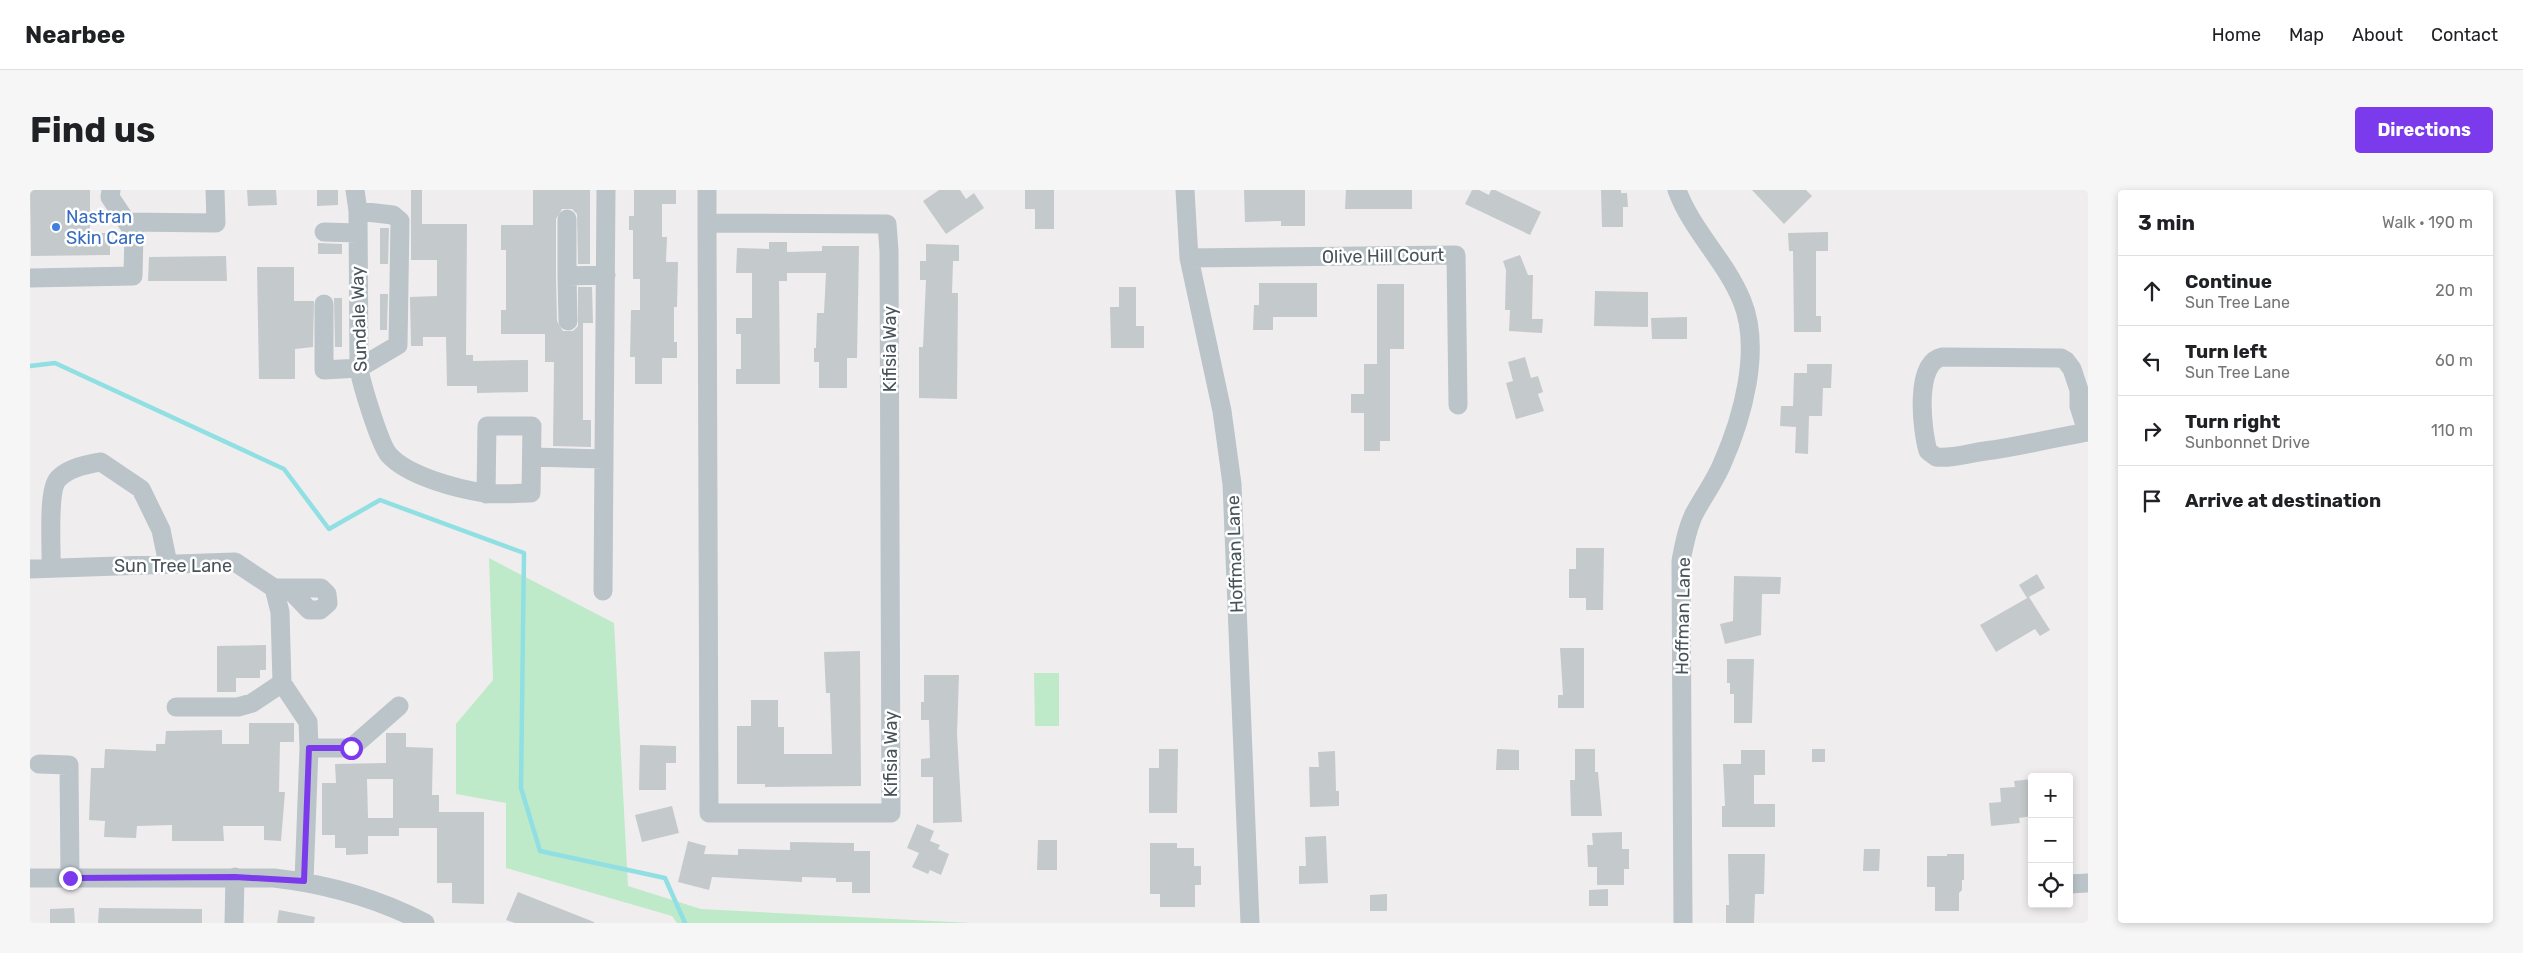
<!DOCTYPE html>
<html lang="en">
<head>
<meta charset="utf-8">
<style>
  :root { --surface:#fff; --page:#f6f6f6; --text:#202124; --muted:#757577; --line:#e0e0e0; --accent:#7c3aed }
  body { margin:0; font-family:Rubik,sans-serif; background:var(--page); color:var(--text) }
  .controls { position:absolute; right:15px; bottom:15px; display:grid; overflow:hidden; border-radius:5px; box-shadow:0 2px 8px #0003 }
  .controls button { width:45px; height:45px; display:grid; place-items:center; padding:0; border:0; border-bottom:1px solid var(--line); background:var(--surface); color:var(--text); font:25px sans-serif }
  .stop { position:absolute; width:15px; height:15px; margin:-11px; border:4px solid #7c3aed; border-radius:50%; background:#fff }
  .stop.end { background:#7c3aed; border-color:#fff; box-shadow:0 1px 5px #0008 }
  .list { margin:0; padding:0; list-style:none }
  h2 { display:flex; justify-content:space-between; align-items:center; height:65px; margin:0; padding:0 20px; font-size:21px }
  h2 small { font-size:16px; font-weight:400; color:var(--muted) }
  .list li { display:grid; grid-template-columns:32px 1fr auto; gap:15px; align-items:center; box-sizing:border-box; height:70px; padding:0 20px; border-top:1px solid var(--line) }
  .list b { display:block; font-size:19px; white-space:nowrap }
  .list p { margin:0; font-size:16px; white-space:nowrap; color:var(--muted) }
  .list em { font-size:16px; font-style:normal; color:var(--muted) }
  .icon { flex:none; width:28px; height:28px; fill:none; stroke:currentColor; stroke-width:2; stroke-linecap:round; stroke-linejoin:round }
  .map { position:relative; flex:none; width:2058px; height:733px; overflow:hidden; border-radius:5px }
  header { display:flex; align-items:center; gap:30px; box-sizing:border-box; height:70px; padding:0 25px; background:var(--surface); border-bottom:1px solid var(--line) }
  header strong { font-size:24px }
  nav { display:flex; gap:28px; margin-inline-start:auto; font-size:18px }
  .intro { display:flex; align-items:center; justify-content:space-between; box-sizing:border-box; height:120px; padding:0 30px }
  h1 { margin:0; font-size:35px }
  .button { padding:12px 22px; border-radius:5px; background:var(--accent); color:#fff; font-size:18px; font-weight:700 }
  main { display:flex; gap:30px; padding:0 30px }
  aside { flex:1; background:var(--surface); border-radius:5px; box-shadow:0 2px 8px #0003 }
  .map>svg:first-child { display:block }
  .green { fill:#bfeac9 }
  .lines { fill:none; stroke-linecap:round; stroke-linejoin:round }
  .stream { stroke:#90dfe3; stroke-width:4.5 }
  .building { fill:#c4c9cc; fill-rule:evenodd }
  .minor { stroke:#bac4c9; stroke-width:19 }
  .route { stroke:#7c3aed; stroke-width:6 }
  .shop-dot { fill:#3f7fe0; stroke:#fff; stroke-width:2 }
  .labels { text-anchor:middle; stroke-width:5; stroke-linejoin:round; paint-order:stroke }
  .shop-label { font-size:18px; fill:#366cbe; stroke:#fff; text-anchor:start }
  .street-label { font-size:18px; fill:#475359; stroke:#fff }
</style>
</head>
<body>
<header>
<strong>Nearbee</strong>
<nav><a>Home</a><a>Map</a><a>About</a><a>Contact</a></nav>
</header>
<div class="intro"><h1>Find us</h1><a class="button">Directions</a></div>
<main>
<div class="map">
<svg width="2058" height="733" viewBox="0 0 2058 733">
  <rect width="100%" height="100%" fill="#f0edee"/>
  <path class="green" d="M459,368L584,433L598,696L671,719L942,733H647L642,726L476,678V613L426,604V534L463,490Z
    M1004,483H1029V536H1005Z"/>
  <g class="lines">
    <path class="stream" d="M0,176L25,173L254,279L299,339L350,310L494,363L491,598L510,661L635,688L655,733"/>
  </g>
  <path class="building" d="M0,0H60V43H80V65L1,66Z
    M217,0H246L247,15L218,16Z
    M287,0H308V15L287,16Z
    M381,0H392V34H437L436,165H443V171L498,170V202L447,203V196H417L416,147H393V156H381L380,107L407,106V70H381Z
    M503,0H560V74H548L547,24L542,19H532L526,29V86L527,131L533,141H543L548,136V97H562L563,133H553V230H561V257L523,256L524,172H515V144H471V120H476V60H471V35H503Z
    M604,0H646V14H632V47H637L636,72H648L647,117H644V152H647V168H632V194H605V167H600L601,120H610V89H603V40H599V26H604Z
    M909,0H930L936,9L944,3L954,18L916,44L893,11Z
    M995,0H1024V39H1005V19H995Z
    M1214,0H1275V36H1251V31L1215,32Z
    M1316,0H1382V19H1315Z
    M1442,0H1449L1459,5L1461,0H1465L1511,22L1500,45L1435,14Z
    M1571,0H1591V3H1597L1598,17H1593V37H1572Z
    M1722,0H1776L1782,6L1754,34Z
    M350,38H359L358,74H350Z
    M1798,42V61H1786V126H1791V142H1764L1763,61H1759L1758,43Z
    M739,52H757V62L792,61V56H829L827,168H817V198H789V172H784V158H786L787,123H794L796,83H757V91H749L750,194H706V179H711V144H706V128H722V83H706L707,58L739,59Z
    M288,53L312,54V64H288Z
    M896,54L929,55V71H923L922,103H928L927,209L889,208V157H893L896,90H890V71H896Z
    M1490,65L1498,85H1503L1502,129H1513L1512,143L1479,141L1480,120H1475L1476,80L1473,71Z
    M196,66L197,91H118L119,67Z
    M227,77H264V111H284L283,157L265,159V189H229Z
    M1229,93H1287V127H1243V140H1223L1224,115H1229Z
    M1347,94H1374V159H1360V251H1350V261H1334V223H1321V204H1334V174H1347Z
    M1089,97H1106V136H1114V158H1081L1080,117H1089Z
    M1565,101L1618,102V137L1564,136Z
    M350,104H358L357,140H350Z
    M304,108H312V157H305Z
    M1657,127V149H1622L1621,128Z
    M1495,167L1501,188L1508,186L1513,202L1508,204L1514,221L1486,229L1476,193L1483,191L1478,172Z
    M1777,174H1802L1801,198H1793L1792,226H1779L1778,264L1765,263L1766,237L1750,236L1751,216H1763L1764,183H1777Z
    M1546,358H1574L1573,420H1556V408H1539V379H1546Z
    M2007,384L2015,398L1997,408L1989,395Z
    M1704,386L1751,387L1750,404H1732L1731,445L1695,454L1690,434L1703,431Z
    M1999,407L2020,440L2010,446L2005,439L1966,462L1950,435Z
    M236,455V480H230V488H206V502H187V456Z
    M1530,458H1554V518H1528V505H1533Z
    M830,461L831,596L735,597V594H707V536H721V510H748V537H754V564H802L800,503H796L794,462Z
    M1697,469H1724L1722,533H1704V504H1700V493H1697Z
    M894,485H929L927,544L932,632L903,633V587H891V569L900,568L899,530H891V512H894Z
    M219,533H264V552H250L249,602H255L251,651L234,650V636H193L194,651H142V635L107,636L106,648L74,647L75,631L59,630L61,578H74L75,559L126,561V554H135L136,541L192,540V554H219Z
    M356,543H376V557L403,558L402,605H409V622H454V714L422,713V693H407V638H369V646H338V664L316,665V658H305V645H292V593H306L305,574L356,573ZM337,589H363V628H338Z
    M610,555L646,556V573H636V600H609Z
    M1129,559H1148L1147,623H1119V578H1129Z
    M1467,559L1489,560V580H1466Z
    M1545,559H1565V582H1568L1572,626H1541L1540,590H1545Z
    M1782,559H1795V572H1782Z
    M1711,560H1735V585H1724V614H1745V637H1692V616H1695L1693,574H1711Z
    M1305,561L1306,601H1309V616L1280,617L1279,577H1289L1288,562Z
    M2002,589V626L1989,628L1990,633L1961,636L1959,613L1971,612L1970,598L1985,597L1984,591Z
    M642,616L649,643L612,652L605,625Z
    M887,634L904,641L900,651L910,655L908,659L919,664L911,685L900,680L898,684L882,677L889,663L877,658Z
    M1592,642V659H1599V679H1594V695H1567V677H1558L1557,655H1563L1562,643Z
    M1296,646L1298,693L1269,694V676H1276L1275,647Z
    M1008,650H1027V680H1007Z
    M658,651L676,656L674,664L708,665V659L760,660V652L824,653V661H840V703H822V692H806V688L772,687V692L682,687L679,700L648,692Z
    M1120,653H1147V658H1164V676H1171V695H1165V717H1130V704H1120Z
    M1834,659H1850L1849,681H1833Z
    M1698,664H1735L1734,704H1725L1724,733H1696V715H1699Z
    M1917,664H1934V690H1932V700L1929,703V721H1905V697H1897V666H1917Z
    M1578,699V716H1559V700Z
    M488,702L564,732V733H485L476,730Z
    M1357,704V721H1340V705Z
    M44,718L45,733H20V719Z
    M69,718L172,719V733H68Z
    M249,720L285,727L284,733H247Z"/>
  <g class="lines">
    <path class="minor" d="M325,0L328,21L329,178C331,193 350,255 359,265C378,286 427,299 455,303C469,305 486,303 501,303L502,236H457L456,304
      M1155,0L1159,68L1192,221L1202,294L1220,733
      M1647,0C1662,41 1696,71 1712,111C1732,160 1712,229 1692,274C1685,291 1673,307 1664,324C1657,339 1654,355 1651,371L1653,733
      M537,29V86L576,85
      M97,32L186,33L185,0
      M677,33L857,34L859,61L861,623H679Z
      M677,33V0
      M294,42L328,43
      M1159,68L1426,65L1428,215
      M537,86L538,131
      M0,88L103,86L104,43L80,7L81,0
      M294,114V180L329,178L368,155L370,31L363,25L328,21
      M2057,242L2049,216V200L2042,179L2036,171L2031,168L1912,167C1884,173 1892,240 1898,261L1906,267C1922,269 1939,263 1955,261C1989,257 2022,248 2057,242L2058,241
      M502,267L574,269
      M21,378C22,360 17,301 28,289C38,278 57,274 71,272L111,299L131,340L138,374
      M0,379L205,372L244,398L250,422L252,493L278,532L279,558L274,691
      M244,398H291L297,404L298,413L290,420H279L258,398
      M573,401L576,0
      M146,517H208L222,513L252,493
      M279,558H321L369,516
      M9,574L39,575L40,688
      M0,688H244C296,694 349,709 395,733
      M2039,694L2058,693
      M204,733L205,687"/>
  </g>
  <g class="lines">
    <path class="route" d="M40,688L205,687L274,691L279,558H321"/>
  </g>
  <circle class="shop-dot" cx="26" cy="37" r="5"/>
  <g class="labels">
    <g class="shop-label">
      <text x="36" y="33">Nastran<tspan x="36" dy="21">Skin Care</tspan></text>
    </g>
    <g class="street-label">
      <text transform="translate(1353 66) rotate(-1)" y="6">Olive Hill Court</text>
      <text transform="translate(329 129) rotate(-92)" y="6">Sundale Way</text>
      <text transform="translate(860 159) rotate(-90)" y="6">Kifisia Way</text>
      <text transform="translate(1205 364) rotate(-92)" y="6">Hoffman Lane</text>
      <text x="143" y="382">Sun Tree Lane</text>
      <text transform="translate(1653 426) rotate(-89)" y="6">Hoffman Lane</text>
      <text transform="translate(861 564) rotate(-90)" y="6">Kifisia Way</text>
    </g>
  </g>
</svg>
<div class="controls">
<button>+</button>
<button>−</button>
<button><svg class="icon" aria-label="locate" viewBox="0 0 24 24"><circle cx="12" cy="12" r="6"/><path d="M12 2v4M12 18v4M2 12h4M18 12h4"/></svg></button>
</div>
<div class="stop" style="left:321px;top:558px"></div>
<div class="stop end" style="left:40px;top:688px"></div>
</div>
<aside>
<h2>3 min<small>Walk · 190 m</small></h2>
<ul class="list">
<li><svg class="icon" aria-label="ahead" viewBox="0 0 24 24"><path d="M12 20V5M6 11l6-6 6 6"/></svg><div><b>Continue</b><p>Sun Tree Lane</p></div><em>20 m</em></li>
<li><svg class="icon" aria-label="left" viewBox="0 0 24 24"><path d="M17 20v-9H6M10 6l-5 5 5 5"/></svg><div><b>Turn left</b><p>Sun Tree Lane</p></div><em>60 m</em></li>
<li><svg class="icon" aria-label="right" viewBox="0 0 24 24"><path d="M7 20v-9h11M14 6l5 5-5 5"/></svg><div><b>Turn right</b><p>Sunbonnet Drive</p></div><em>110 m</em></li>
<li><svg class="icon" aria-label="arrive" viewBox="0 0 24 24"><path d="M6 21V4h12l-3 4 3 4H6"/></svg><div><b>Arrive at destination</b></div></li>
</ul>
</aside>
</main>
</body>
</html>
